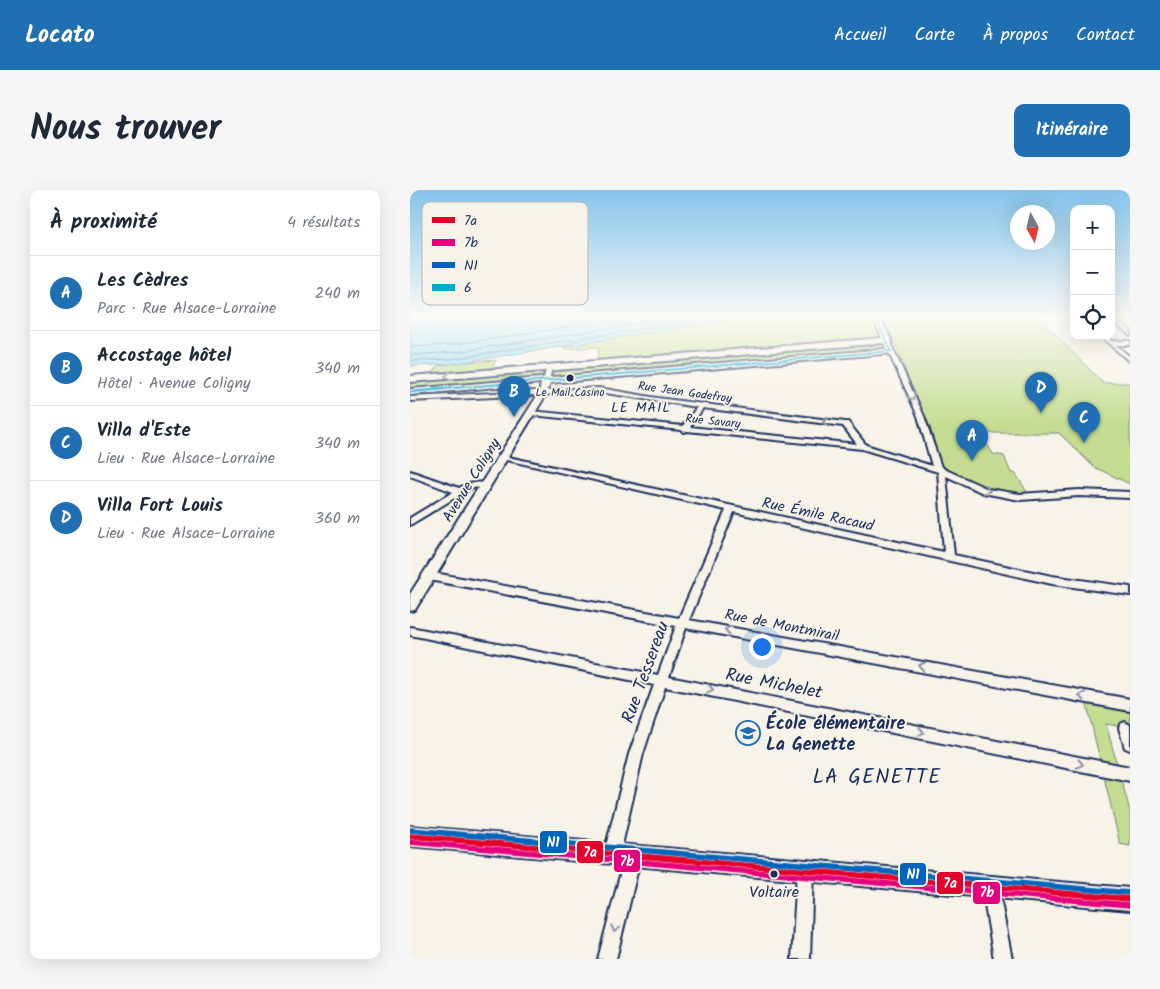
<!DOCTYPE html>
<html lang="fr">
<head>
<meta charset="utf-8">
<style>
  :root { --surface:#fff; --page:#f6f6f7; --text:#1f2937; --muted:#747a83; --line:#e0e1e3; --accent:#1f6fb2 }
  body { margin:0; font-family:Kalam,sans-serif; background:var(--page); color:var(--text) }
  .controls { position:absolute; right:15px; top:15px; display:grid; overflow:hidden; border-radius:10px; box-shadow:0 5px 20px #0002 }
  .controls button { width:45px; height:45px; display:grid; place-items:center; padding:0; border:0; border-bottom:1px solid var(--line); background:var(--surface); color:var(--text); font:25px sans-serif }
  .compass { position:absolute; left:600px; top:15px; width:45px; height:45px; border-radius:50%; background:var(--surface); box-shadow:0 5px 20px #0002; rotate:172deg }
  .you { position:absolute; left:351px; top:456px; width:18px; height:18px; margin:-12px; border:4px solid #fff; border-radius:50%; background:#1a73e8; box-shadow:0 0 0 8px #1a73e833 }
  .badge { display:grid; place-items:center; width:32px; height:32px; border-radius:50%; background:var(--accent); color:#fff; font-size:16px; font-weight:700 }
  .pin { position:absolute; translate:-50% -41px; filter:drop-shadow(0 1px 2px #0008) }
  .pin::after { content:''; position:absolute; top:26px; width:18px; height:15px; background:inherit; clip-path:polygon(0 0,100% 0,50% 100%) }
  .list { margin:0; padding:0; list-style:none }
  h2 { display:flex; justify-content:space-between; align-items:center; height:65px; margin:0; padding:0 20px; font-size:21px }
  h2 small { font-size:16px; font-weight:400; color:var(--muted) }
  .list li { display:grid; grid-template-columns:32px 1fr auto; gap:15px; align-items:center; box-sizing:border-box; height:75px; padding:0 20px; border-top:1px solid var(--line) }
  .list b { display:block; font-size:19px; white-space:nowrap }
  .list p { margin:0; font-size:16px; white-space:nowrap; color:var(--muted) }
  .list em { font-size:16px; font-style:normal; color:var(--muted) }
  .icon { flex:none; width:28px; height:28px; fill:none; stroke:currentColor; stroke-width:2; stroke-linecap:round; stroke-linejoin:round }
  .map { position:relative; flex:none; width:720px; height:769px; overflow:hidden; border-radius:10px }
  header { display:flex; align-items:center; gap:30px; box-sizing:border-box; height:70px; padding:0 25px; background:var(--accent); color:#fff }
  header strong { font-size:24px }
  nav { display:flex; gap:28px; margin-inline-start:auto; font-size:18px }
  .intro { display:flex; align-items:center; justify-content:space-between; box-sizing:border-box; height:120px; padding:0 30px }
  h1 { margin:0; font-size:35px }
  .button { padding:12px 22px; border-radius:10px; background:var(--accent); color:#fff; font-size:18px; font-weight:700 }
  main { display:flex; gap:30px; padding:0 30px }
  aside { flex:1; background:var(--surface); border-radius:10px; box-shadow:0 5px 20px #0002 }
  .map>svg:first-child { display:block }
  .green { fill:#c5dd93; stroke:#708678 }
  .water { fill:#90dbf1; stroke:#6196b6 }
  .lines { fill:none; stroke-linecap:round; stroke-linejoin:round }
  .shore { stroke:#4a7499; stroke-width:1 }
  .street-casing { stroke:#1b2f5e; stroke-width:4 }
  .secondary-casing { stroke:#1b2f5e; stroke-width:4 }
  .street { fill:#f7f3e8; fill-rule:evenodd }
  .secondary { fill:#f7f3e8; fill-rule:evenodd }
  .bus-1-casing { stroke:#f7f3e8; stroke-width:9 }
  .bus-2-casing { stroke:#f7f3e8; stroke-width:9 }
  .bus-3-casing { stroke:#f7f3e8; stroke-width:9 }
  .bus-4-far1-casing { stroke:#f7f3e8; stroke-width:4 }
  .bus-4-casing { stroke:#f7f3e8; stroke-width:5 }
  .bus-1 { stroke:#e4002b; stroke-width:5.5 }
  .bus-2 { stroke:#e5007d; stroke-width:5.5 }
  .bus-3 { stroke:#0065bd; stroke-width:5.5 }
  .bus-4-far1 { stroke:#00a9ce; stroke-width:2 }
  .bus-4 { stroke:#00a9ce; stroke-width:2.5 }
  .oneway { stroke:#8991a3 }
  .bus-dot { fill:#1b2f5e; stroke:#f7f3e8; stroke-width:2 }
  .labels { text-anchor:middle; stroke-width:4; stroke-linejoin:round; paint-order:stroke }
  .far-bus-label { font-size:11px; fill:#1b2f5e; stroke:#f7f3e8 }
  .far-street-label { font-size:12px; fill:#1b2f5e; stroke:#f7f3e8 }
  .far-neighbourhood-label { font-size:14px; letter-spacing:1px; fill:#1b2f5e; stroke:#f7f3e8 }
  .street-label { font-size:15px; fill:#1b2f5e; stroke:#f7f3e8 }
  .near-bus-label { font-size:16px; fill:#1b2f5e; stroke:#f7f3e8 }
  .near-street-label { font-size:18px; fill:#1b2f5e; stroke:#f7f3e8 }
  .near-poi-label { font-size:18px; font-weight:bold; fill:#1b2f5e; stroke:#f7f3e8; text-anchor:start }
  .near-quarter-label { font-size:21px; letter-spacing:1px; fill:#1b2f5e; stroke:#f7f3e8 }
  .key { fill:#f7f3e8; stroke:#b5b8bf; stroke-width:1 }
  .key-label { font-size:14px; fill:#1b2f5e }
  .line-badge { stroke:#f7f3e8; stroke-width:2 }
  .badge-label { font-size:14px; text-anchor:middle; font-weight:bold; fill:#fff }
</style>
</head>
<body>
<header>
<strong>Locato</strong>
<nav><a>Accueil</a><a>Carte</a><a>À propos</a><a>Contact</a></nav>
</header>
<div class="intro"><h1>Nous trouver</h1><a class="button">Itinéraire</a></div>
<main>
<aside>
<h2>À proximité<small>4 résultats</small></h2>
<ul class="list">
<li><span class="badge">A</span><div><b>Les Cèdres</b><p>Parc · Rue Alsace-Lorraine</p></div><em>240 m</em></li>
<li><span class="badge">B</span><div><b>Accostage hôtel</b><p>Hôtel · Avenue Coligny</p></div><em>340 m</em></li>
<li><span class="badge">C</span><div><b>Villa d'Este</b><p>Lieu · Rue Alsace-Lorraine</p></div><em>340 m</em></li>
<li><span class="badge">D</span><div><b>Villa Fort Louis</b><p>Lieu · Rue Alsace-Lorraine</p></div><em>360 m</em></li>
</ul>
</aside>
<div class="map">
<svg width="720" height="769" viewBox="0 0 720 769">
  <rect width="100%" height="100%" fill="#f7f3e8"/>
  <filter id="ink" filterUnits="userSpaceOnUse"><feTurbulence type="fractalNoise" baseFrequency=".02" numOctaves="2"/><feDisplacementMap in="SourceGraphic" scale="10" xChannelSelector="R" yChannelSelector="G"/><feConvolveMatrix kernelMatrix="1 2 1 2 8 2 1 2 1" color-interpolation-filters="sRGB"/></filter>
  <g filter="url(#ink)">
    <path class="green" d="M0,126H462L472,147L187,173L189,157L156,159L150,157L164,156L162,155L45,173L86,170L79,183L134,180L131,189L0,201V190L20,188L28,176L41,174L0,176Z
      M475,126H627L693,193H720V294L684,277L649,243H570L583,264L594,266L601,283H605L619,305H607L565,294L539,281L530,272L520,237L503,202L487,157L473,128Z
      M472,151L476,158L474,161L142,189L144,178Z
      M675,507L720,515V538L696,534L720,621V656L710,654Z"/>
    <path class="water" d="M0,126H346L173,153L168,156L162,155L41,174L0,176Z"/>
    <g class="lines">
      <path class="shore" d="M0,157L41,155L231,126
        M0,165L47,162L277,126
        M0,171L41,169L161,150L167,151L172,148L316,126"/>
      <defs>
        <path id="street" d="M701,126L720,140V145L701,130Z
          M690,146H696L702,151H720V155H706L720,167V172Z
          M481,159L484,161L514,226L530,274L534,279L578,299L610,304L669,300L720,302V308L669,306L610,310L573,303L536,286L544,365L642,386L720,397V405L642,394L324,322L279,430L720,509V521L276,438L259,487L720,577V591L255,497L233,564L210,664L207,669L202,672L197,669L194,664L219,564L244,495L0,445V437L248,485L266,436L19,390L14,386L19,382L269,428L316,320L92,269H89V265L534,362L528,282L452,259L277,241L274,242L271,240L121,225L118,223L121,221L273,236L287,217L189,202L0,211V207L189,198L247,208L435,232H438L456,255L522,276L508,226L478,161ZM293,218L433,236L447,254L280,237Z
          M137,177L142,178L139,190L136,192L133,190Z
          M0,281L49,298C58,293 71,290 79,295L75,297L61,298L0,335V328L43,302L0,286Z
          M715,532L720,535V560L715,558L709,538L710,534Z
          M223,658L228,661L231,666L206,769H188L215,666L218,661Z
          M395,673L401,675L403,681L400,769H382L387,681L389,675Z
          M580,689L586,691L588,697L602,769H584L572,697L574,691Z"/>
        <path id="secondary" d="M462,126H469L481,150L484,163L140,193L137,203L5,420L0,421V404L129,203L131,193L0,205V199L476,159L474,153L0,192V186L472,148Z
          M0,636L720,698V720L0,656Z"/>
      </defs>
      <use href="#street" class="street-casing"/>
      <use href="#secondary" class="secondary-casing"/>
      <use href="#street" class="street"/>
      <use href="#secondary" class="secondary"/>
      <defs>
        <path id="bus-1" d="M0,646L720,709"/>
        <path id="bus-2" d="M0,652L719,715"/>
        <path id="bus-3" d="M1,640L720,703"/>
        <path id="bus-4-far1" d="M20,200L481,161L465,126"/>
        <path id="bus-4" d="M0,202L34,199"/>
      </defs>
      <use href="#bus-1" class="bus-1-casing"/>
      <use href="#bus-2" class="bus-2-casing"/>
      <use href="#bus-3" class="bus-3-casing"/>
      <use href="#bus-4-far1" class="bus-4-far1-casing"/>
      <use href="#bus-4" class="bus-4-casing"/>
      <use href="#bus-1" class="bus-1"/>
      <use href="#bus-2" class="bus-2"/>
      <use href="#bus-3" class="bus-3"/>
      <use href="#bus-4-far1" class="bus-4-far1"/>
      <use href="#bus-4" class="bus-4"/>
    </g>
    <defs><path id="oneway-chevron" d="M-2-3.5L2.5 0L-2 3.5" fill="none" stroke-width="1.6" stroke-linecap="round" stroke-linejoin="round" transform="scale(1.25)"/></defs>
    <g class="oneway">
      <use href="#oneway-chevron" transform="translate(38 186) rotate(175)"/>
      <use href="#oneway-chevron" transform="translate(502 207) rotate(64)"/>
      <use href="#oneway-chevron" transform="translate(416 232) rotate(-173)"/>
      <use href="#oneway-chevron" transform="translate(577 300) rotate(16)"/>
      <use href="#oneway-chevron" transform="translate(318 440) rotate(-169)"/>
      <use href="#oneway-chevron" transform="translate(512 476) rotate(-169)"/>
      <use href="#oneway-chevron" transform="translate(300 499) rotate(11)"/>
      <use href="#oneway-chevron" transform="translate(672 506) rotate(-169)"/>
      <use href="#oneway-chevron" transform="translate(511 542) rotate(11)"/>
      <use href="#oneway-chevron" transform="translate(670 574) rotate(11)"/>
      <use href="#oneway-chevron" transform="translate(205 739) rotate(104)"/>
    </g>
  </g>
  <linearGradient id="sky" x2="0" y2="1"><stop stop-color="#85c4ec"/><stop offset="0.54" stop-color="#fbfaf5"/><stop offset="1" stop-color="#fbfaf5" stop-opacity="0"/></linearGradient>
  <rect width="720" height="234" fill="url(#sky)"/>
  <defs>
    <symbol id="school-ring" viewBox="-11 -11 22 22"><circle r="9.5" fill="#f7f3e8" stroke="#1f6fb2" stroke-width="1.5"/><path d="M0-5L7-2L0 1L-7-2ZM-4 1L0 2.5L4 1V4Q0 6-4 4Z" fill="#1f6fb2"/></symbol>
  </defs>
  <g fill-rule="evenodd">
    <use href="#school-ring" x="324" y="529" width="28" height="28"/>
  </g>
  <g class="bus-dot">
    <circle cx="160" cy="188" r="4.5"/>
    <circle cx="364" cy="684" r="4.5"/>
  </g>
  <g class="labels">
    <g class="far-bus-label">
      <text x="160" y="206">Le Mail Casino</text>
    </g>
    <g class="far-street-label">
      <text transform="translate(275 202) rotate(8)" y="4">Rue Jean Godefroy</text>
      <text transform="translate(303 231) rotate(6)" y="4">Rue Savary</text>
    </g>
    <g class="far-neighbourhood-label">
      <text x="231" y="222">LE MAIL</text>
    </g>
    <g class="street-label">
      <text transform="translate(61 290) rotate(-58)" y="5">Avenue Coligny</text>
      <text transform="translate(408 324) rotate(12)" y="5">Rue Émile Racaud</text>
      <text transform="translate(372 435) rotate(11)" y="5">Rue de Montmirail</text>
    </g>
    <g class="near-bus-label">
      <text x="364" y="707">Voltaire</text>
    </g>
    <g class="near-street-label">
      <text transform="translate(235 482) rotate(-70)" y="6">Rue Tessereau</text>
      <text transform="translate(364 493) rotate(11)" y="6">Rue Michelet</text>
    </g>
    <g class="near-poi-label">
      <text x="356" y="539">École élémentaire<tspan x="356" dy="21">La Genette</tspan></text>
    </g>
    <g class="near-quarter-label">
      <text x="467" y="593">LA GENETTE</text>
    </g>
  </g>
  <rect x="12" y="12" width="166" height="103" rx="8" class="key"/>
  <rect x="22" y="27" width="23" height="6" fill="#e4002b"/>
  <rect x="22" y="49" width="23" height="7" fill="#e5007d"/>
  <rect x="22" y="72" width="23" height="6" fill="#0065bd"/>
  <rect x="22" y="94" width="23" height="7" fill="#00a9ce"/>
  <g class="key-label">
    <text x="54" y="35">7a</text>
    <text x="54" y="57">7b</text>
    <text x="54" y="80">N1</text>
    <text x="54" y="102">6</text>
  </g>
  <g class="line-badge">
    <rect x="129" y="640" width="29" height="24" rx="5" fill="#0065bd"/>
    <rect x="166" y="650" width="28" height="24" rx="5" fill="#e4002b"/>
    <rect x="203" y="659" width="28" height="24" rx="5" fill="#e5007d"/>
    <rect x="489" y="672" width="28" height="24" rx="5" fill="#0065bd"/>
    <rect x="526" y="681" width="28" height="24" rx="5" fill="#e4002b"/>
    <rect x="562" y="691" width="29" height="24" rx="5" fill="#e5007d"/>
  </g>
  <g class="badge-label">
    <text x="143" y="657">N1</text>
    <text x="180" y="667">7a</text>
    <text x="217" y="676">7b</text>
    <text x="503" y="689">N1</text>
    <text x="540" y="698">7a</text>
    <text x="577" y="707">7b</text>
  </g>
</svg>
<div class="controls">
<button>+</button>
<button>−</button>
<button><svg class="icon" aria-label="locate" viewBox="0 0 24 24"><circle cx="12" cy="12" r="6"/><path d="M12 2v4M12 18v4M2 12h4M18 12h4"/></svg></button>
</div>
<svg class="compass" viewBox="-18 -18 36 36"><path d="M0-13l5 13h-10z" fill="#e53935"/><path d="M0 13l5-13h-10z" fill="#747a83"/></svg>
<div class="you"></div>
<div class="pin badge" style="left:562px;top:271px">A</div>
<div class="pin badge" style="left:104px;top:227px">B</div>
<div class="pin badge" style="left:674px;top:253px">C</div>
<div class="pin badge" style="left:631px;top:223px">D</div>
</div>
</main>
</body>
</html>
